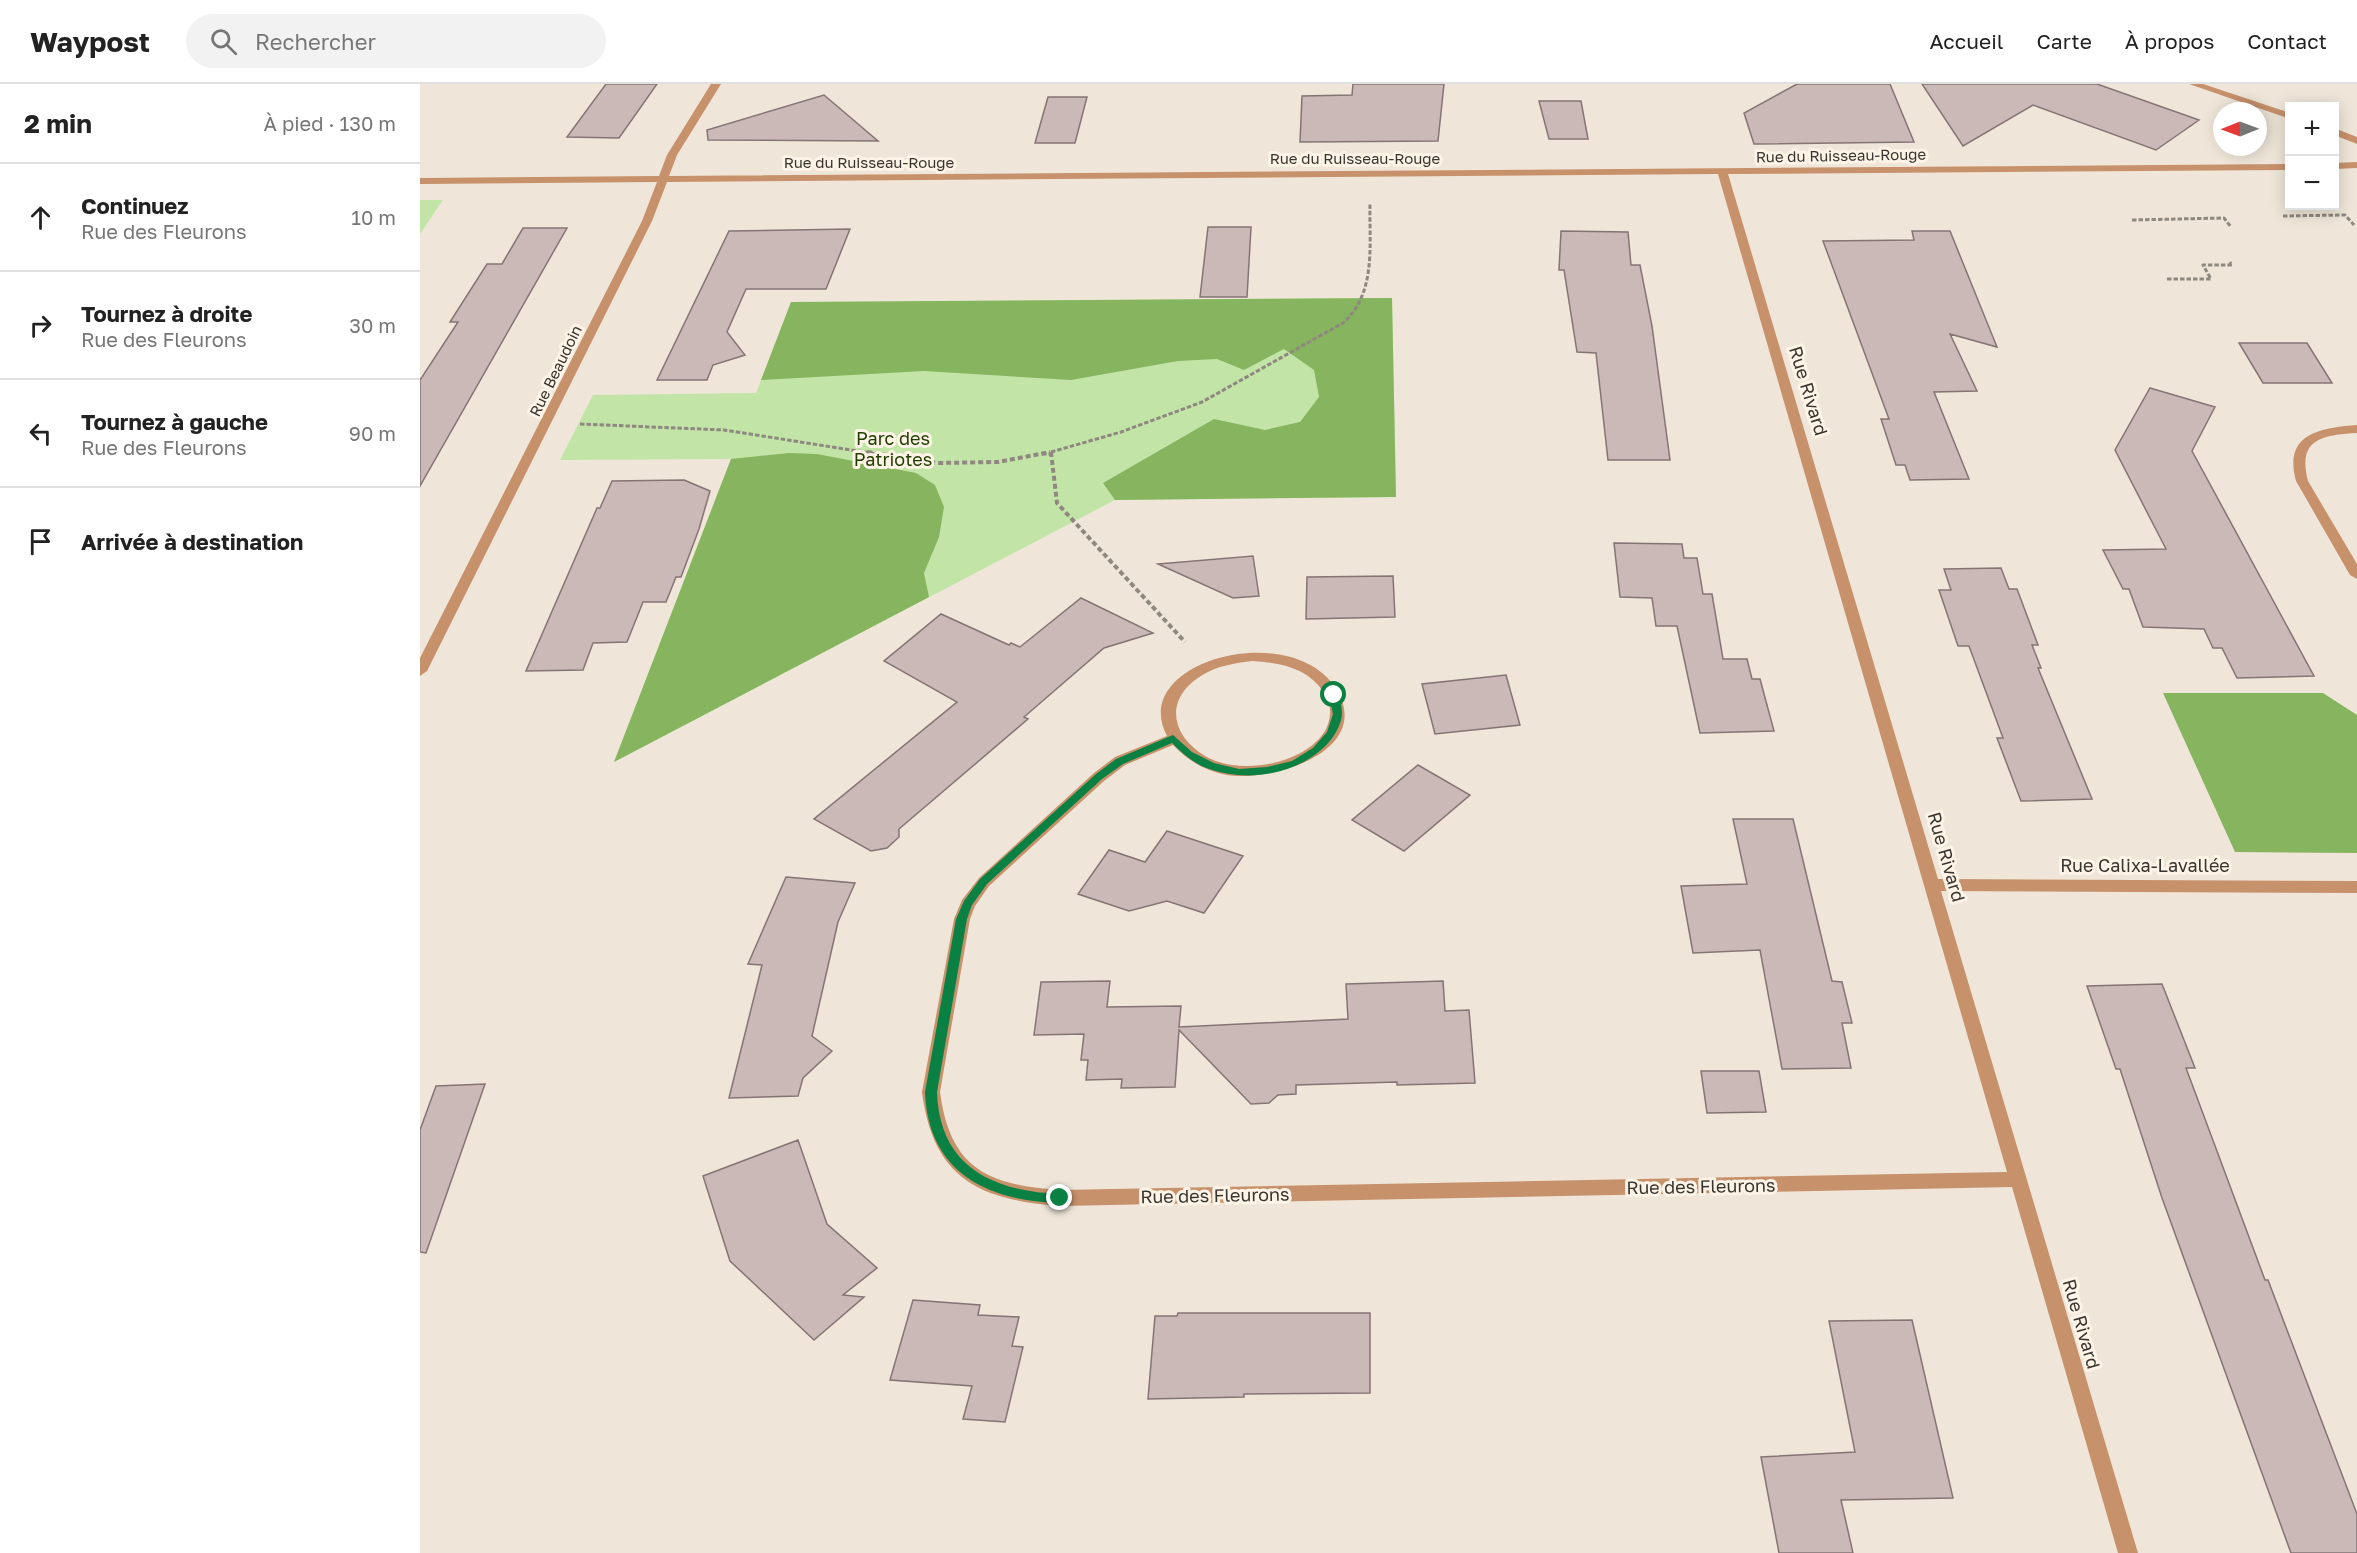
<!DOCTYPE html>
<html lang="fr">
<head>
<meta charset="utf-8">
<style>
  :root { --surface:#fff; --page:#f2f2f2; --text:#222; --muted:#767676; --line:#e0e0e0 }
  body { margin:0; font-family:"Golos Text",sans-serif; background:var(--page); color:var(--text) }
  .controls { position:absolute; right:18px; top:18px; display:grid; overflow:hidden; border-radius:0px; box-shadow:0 3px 15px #0003 }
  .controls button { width:54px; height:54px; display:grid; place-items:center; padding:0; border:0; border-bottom:2px solid var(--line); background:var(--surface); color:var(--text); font:30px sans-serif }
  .compass { position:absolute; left:1793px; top:18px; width:54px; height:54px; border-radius:50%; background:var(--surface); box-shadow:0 3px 15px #0003; rotate:269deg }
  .stop { position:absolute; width:18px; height:18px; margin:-14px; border:4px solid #0b8043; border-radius:50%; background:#fff }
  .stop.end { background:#0b8043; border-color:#fff; box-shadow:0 2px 6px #0008 }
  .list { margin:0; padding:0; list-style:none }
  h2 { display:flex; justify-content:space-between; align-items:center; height:78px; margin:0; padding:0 24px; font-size:26px }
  h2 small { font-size:20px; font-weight:400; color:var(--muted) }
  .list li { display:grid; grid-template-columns:39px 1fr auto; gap:18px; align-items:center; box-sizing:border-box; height:108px; padding:0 24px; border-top:2px solid var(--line) }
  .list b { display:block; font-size:22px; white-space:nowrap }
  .list p { margin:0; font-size:20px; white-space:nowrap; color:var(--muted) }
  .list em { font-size:20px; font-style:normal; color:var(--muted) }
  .icon { flex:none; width:33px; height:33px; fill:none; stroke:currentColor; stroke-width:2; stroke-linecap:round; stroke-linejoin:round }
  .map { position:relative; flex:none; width:1937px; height:1469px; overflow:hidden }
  header { display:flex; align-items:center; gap:36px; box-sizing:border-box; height:84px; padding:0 30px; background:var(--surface); border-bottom:2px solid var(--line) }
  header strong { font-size:28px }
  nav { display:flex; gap:33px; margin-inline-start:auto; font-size:21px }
  .search { width:420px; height:54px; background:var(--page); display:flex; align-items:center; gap:15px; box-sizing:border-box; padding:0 21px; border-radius:33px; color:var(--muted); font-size:22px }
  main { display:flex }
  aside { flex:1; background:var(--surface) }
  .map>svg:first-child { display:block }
  .green { fill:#c2e5a7 }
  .forest { fill:#86b45f }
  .building { fill:#cbb9b8; stroke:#857474; stroke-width:1.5 }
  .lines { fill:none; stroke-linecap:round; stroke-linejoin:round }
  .path-far1 { stroke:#8e887f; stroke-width:3; stroke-dasharray:4.5 2; stroke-linecap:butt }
  .path { stroke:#8e887f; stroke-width:4; stroke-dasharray:5 3; stroke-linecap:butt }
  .street { fill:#c7916b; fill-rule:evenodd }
  .route { fill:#0b8043 }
  .labels { text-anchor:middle; stroke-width:6; stroke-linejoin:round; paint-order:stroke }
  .far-street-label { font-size:15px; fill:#38342f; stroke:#fdf3e6 }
  .street-label { font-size:18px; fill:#38342f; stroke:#fdf3e6 }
  .park-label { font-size:18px; fill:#213e00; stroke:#fdf3e6 }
</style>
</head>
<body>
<header>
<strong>Waypost</strong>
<div class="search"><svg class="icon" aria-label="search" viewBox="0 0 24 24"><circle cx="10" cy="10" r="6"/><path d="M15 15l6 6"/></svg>Rechercher</div>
<nav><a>Accueil</a><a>Carte</a><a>À propos</a><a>Contact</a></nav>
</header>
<main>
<aside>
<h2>2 min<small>À pied · 130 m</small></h2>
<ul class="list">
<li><svg class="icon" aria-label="ahead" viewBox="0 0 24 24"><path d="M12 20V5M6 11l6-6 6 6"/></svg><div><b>Continuez</b><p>Rue des Fleurons</p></div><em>10 m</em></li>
<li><svg class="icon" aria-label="right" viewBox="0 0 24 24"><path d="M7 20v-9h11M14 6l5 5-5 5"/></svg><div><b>Tournez à droite</b><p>Rue des Fleurons</p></div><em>30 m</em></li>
<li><svg class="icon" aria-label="left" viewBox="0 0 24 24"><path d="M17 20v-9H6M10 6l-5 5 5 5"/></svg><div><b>Tournez à gauche</b><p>Rue des Fleurons</p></div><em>90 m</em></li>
<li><svg class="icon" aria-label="arrive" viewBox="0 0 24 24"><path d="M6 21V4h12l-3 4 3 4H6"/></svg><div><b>Arrivée à destination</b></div></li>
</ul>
</aside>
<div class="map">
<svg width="1937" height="1469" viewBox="0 0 1937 1469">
  <rect width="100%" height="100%" fill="#efe6d9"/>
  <path class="green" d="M0,116H23L0,150Z
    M972,214L976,413L695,416L194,678L311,375L140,376L173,311L336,309L371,218Z"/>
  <path class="forest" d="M972,214L976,413L695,416L683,399L794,335L845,346L880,338L899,313L894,286L864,265L824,286L797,275L758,277L651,296L504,287L341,296L371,218Z
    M369,369L397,370L496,389L515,401L524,423L519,453L504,489L509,513L194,678L311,375Z
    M1743,609H1903L1937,631V769L1815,768Z"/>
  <path class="building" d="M186,0H237L199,54L147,53Z
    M933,0H1024L1018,57L880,58L882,12L932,11Z
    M1377,0H1470L1494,58L1334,60L1324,29Z
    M1502,0H1677L1779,36L1736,66L1613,21L1543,62Z
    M404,11L458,57L288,56L287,46Z
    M628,13H667L655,59H615Z
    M1119,17H1161L1168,55H1129Z
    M788,143H831L827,213H780Z
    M103,144H147L0,402V296L38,238H30L67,180H82Z
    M430,145L406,205H326L307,248L325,271L293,281L287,296H237L309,147Z
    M1141,147L1208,148L1211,181H1220L1232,242L1250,376H1188L1176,269L1157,268L1144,186H1139Z
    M1492,147H1530L1577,263L1530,250L1557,307L1514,308L1549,395L1490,396L1485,381H1476L1461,335H1469L1403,157L1494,156Z
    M1819,259H1887L1912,299H1843Z
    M1730,304L1795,323L1772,367L1894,592L1817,594L1802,564H1793L1784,545L1723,543L1709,505H1703L1683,466L1746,465L1695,366Z
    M264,396L290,407L279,445L261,493H256L246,518H223L207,558L173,559L163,586L106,587L177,424H180L192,397Z
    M1194,459L1262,460L1264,474H1277L1283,510H1292L1303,575H1327L1332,595H1340L1354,647L1280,649L1257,542H1236L1232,514L1200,513Z
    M833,472L839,512L813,514L738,480Z
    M1581,484L1589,505H1597L1618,561H1612L1621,584H1618L1672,715L1601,717L1577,654H1583L1549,562H1538L1519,506H1531L1524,485Z
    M973,492L975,533L886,535L887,493Z
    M661,514L733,549L684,564L604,633L608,635L479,745V753L467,764L451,767L394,735L537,618L464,577L521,530L589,561L591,559L600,563Z
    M1086,591L1100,641L1015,650L1002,600Z
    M998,681L1050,711L984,767L932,736Z
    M1313,735H1373L1412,897L1422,898L1432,939H1422L1431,984L1362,985L1340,866L1273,869L1261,802L1327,800Z
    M747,747L823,772L784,829L747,817L709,827L658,810L689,766L725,778Z
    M366,793L435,799L418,838L392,952L412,967L383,994L378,1012L309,1014L342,881L328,880Z
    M690,897L687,923L761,922L759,943L928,935L926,900L1023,897L1025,927L1049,926L1055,999L977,1001V998L876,1001V1010L858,1011L849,1019L831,1020L759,946L755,1003L701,1004L702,995L666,996L668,976H661L664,950L614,951L621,898Z
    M1742,900L1775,984H1766L1845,1196H1848L1937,1430V1469H1871L1742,1114L1700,985H1696L1667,902Z
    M1281,987H1339L1346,1028L1287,1029Z
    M65,1000L6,1169L0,1168V1046L16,1002Z
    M378,1056L407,1140L457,1184L423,1211L444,1213L394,1256L310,1177L283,1092Z
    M493,1216L560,1221L558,1231L599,1233L592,1262L603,1263L585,1338L543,1335L552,1302L470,1296Z
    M758,1229H950V1309L824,1310V1313L728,1315L735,1232H757Z
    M1492,1236L1533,1414L1421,1416L1433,1469H1359L1341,1373L1435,1368L1409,1237Z"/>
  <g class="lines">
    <path class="path-far1" d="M1863,132L1925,131L1934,141
      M1712,136L1804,134L1811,143
      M1747,195H1791L1783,181H1812L1810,178
      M160,340L304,346L457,370
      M631,368L701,348L782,318L923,239C957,209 949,160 950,119
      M622,370H631"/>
    <path class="path" d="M447,368L517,379L578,378L630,368
      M631,368L637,419L765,558"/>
    <path class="street" d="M291,0H301L257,71L249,92L1870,80V86L1308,90L1518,795L1937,797V809L1521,807L1718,1469H1698L1592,1103L640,1122C559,1116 513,1094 502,1008L534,835L542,816L559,794L674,689L695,673L747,652C706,575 882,531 920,612C947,670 849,698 807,691C786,687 768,677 753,661L705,681L684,697L569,802L555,822L550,835L520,1008C530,1085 568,1101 640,1106L1587,1088L1298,90L247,98L232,137L7,587L0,592V574L222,137L237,98L0,100V94L239,92L247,71ZM832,577C864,579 893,585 908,616C912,626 910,638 905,647C884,681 818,692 785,672C746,648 746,609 788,588C802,581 817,579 832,577Z
      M1769,0H1783L1870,29V35Z
      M1914,44L1937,53V60L1914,51Z
      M1937,78V84L1914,85V79Z
      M1937,341V349C1902,351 1877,355 1888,397L1937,480V495L1930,491L1876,397C1863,350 1899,344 1937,341Z"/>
  </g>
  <path class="route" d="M914,608L918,611C920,616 922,623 922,629C922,639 915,651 909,658C881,690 829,699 789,685C774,680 763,670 752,659L703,680L682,695L567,800L552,821L547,835L517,1008C519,1070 556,1100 616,1108C626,1110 641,1106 646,1114L640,1119C567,1117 508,1088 505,1008L536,835L544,817L560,795L676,690L696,675L753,651L772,668L794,679L819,685L847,683L872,677L893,664L907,648L913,630L909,611Z"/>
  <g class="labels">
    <g class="far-street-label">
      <text transform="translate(1421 72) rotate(-1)" y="5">Rue du Ruisseau-Rouge</text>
      <text x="935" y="80">Rue du Ruisseau-Rouge</text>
      <text x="449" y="84">Rue du Ruisseau-Rouge</text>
      <text transform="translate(136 287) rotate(-64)" y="5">Rue Beaudoin</text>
    </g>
    <g class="street-label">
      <text transform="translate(1388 307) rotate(73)" y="6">Rue Rivard</text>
      <text transform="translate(1526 773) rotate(74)" y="6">Rue Rivard</text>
      <text x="1725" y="788">Rue Calixa-Lavallée</text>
      <text transform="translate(1281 1103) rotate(-1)" y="6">Rue des Fleurons</text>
      <text transform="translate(795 1112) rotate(-1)" y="6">Rue des Fleurons</text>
      <text transform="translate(1661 1240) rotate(74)" y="6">Rue Rivard</text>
    </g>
    <g class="park-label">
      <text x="473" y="361">Parc des<tspan x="473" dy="21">Patriotes</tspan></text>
    </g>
  </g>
</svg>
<div class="controls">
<button>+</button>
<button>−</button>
</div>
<svg class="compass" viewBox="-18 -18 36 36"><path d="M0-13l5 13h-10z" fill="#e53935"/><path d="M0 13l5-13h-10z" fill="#767676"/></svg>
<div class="stop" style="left:914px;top:611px"></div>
<div class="stop end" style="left:640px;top:1114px"></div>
</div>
</main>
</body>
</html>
